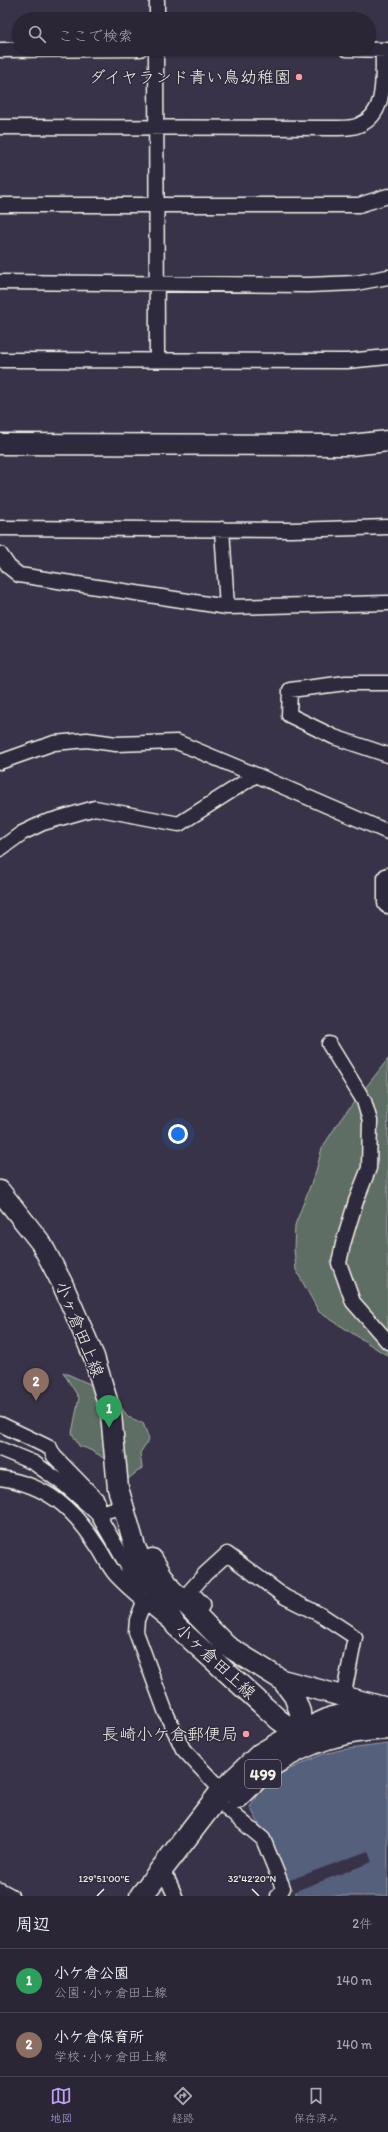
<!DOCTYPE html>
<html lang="ja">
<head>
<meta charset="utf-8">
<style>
  :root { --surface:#2a2636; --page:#322e3e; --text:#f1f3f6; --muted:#a5a5ad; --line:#464351; --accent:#bca0f2 }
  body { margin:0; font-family:Itim,"Klee One",sans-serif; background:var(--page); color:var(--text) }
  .you { position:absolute; left:178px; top:1134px; width:14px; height:14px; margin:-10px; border:3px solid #fff; border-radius:50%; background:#1a73e8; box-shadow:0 0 0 6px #1a73e833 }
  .badge { display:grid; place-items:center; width:26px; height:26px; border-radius:50%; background:var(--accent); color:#fff; font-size:13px; font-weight:700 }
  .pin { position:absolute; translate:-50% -33px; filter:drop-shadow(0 1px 2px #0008) }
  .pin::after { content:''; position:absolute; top:21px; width:14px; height:12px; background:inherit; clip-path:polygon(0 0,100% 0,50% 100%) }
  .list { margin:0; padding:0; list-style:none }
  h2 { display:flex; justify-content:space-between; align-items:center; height:52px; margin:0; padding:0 16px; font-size:17px }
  h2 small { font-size:13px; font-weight:400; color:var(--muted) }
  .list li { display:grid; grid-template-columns:26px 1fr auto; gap:12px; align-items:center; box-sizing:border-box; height:64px; padding:0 16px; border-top:1px solid var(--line) }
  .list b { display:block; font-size:15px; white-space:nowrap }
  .list p { margin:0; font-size:13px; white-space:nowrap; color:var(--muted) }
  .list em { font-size:13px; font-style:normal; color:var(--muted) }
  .icon { flex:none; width:22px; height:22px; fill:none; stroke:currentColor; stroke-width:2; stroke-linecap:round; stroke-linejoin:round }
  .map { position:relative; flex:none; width:388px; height:1896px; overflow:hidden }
  .search { position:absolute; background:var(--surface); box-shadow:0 1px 3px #0004; left:12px; right:12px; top:12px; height:44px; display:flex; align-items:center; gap:10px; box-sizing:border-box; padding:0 14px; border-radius:22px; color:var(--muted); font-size:15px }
  .sheet { height:180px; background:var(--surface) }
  nav { display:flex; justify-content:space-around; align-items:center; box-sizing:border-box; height:56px; border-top:1px solid var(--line); background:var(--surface); font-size:11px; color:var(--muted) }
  nav a { display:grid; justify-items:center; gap:2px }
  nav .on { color:var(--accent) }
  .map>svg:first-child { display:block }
  .green { fill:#5f6e65; stroke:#aab0a6 }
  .water { fill:#55617d; stroke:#959ba8 }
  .pier { fill:#383348 }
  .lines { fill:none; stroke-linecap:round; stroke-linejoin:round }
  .street-casing { stroke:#f4f1e8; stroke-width:17 }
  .secondary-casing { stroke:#f4f1e8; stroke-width:23 }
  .highway-casing { stroke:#f4f1e8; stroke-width:25 }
  .street { stroke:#2f2a3d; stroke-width:14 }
  .secondary { stroke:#2f2a3d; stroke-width:20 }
  .highway { stroke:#2f2a3d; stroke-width:22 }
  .ticks { fill:none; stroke:#f4f1e8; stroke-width:1.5 }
  .poi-dot { fill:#ff9aa2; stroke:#2f2a3d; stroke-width:1.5 }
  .labels { text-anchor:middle; stroke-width:3; stroke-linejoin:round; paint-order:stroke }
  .shield { fill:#2f2a3d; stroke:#b9b5b5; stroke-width:1 }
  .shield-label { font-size:16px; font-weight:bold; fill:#f4f1e8 }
  .poi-label { font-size:17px; fill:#f4f1e8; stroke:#2f2a3d; text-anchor:end }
  .street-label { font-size:17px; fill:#f4f1e8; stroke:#2f2a3d }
  .ticks-label { font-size:10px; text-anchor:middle; fill:#f4f1e8; stroke:#2f2a3d; stroke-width:3; stroke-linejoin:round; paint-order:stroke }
</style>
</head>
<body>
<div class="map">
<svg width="388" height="1896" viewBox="0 0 388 1896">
  <rect width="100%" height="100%" fill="#383348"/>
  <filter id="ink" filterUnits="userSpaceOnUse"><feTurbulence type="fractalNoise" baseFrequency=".025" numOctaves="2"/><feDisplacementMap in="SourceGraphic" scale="8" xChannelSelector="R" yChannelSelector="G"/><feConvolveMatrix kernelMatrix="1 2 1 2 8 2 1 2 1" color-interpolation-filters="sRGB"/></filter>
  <g filter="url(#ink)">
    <path class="green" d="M388,1059V1356L319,1312L296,1270L294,1249L295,1225L316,1171L322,1148L340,1120Z
      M63,1372L112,1394L128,1417L143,1423L149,1439L140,1453L142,1468L128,1479C113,1466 99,1451 79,1446L72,1433L79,1398Z"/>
    <path class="water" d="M388,1744V1896H297L250,1807L269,1779L320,1755L340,1750Z"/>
    <path class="pier" d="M368,1851L372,1862L293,1892L287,1881Z"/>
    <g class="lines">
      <defs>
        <path id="street" d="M157,19V0
          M156,49L157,359
          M346,49L388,50
          M0,50L140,49
          M0,127L338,128C344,128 353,128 359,125C388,114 382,75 383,50
          M0,205H359L388,196
          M0,282L308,285L356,283L388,277
          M0,360L347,361L388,357
          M0,528L292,530L388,527
          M222,529L227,607
          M0,554L9,567L19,575L227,607L388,603
          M388,683H346L290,690L289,715L334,737L388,755
          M0,762L54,743L87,740L116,744L177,742L256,775
          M0,849L22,833L43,823L95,808L179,824L256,775L388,832
          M329,1044L364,1101L370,1121L369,1168L356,1201L343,1244L339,1263L353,1302L388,1342
          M0,1424L50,1448L54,1456L97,1500V1513
          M0,1449L34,1463L65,1485L97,1513L127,1565L139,1595
          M0,1478C47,1485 73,1508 98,1547C104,1556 109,1567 116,1575C133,1593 152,1608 171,1623
          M97,1513L123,1507
          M144,1602L137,1620L136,1632L166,1713L183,1749L222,1791
          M196,1616L203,1604L190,1591L205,1574L227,1554L285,1597L323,1616L355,1637L343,1698
          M227,1809L263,1839L283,1888L278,1896
          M168,1880L175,1896
          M0,1890L11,1896"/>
        <path id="secondary" d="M0,444L351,445L388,441
          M388,878V903
          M0,1191L41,1243L62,1283L94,1357L111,1414L118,1488L135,1547L151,1583L176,1626L279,1720L289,1727L314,1735
          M152,1559L170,1588L227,1646L282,1680L294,1696L300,1712L301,1731L298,1742
          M282,1680L387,1708"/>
        <path id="highway" d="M238,1797C249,1787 260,1774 272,1765C308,1740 345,1730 388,1728
          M141,1896L222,1791L261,1754L294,1735L332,1718L362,1712L388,1710"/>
      </defs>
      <use href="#street" class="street-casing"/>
      <use href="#secondary" class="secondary-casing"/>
      <use href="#highway" class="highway-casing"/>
      <use href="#street" class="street"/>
      <use href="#secondary" class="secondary"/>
      <use href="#highway" class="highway"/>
    </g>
  </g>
  <path class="ticks" d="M252,1889L259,1896M97,1896L104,1889"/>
  <g class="poi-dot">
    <circle cx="299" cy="77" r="4"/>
    <circle cx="246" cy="1734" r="4"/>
  </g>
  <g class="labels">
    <rect class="shield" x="245" y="1760" width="36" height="28" rx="3"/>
    <g class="shield-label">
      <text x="263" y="1780">499</text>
    </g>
    <g class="poi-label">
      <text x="291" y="83">ダイヤランド青い鳥幼稚園</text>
      <text x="238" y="1740">長崎小ケ倉郵便局</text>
    </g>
    <g class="street-label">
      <text transform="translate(80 1329) rotate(68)" y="6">小ヶ倉田上線</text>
      <text transform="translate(216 1661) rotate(43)" y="6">小ヶ倉田上線</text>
    </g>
  </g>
  <g class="ticks-label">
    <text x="104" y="1882">129°51'00"E</text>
    <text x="252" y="1882">32°42'20"N</text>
  </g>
</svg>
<div class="you"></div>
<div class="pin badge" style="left:109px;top:1428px;background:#2e9e5b">1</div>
<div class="pin badge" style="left:36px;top:1401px;background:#8d6e63">2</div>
<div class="search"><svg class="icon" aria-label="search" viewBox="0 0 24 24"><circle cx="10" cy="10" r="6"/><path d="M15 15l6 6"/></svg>ここで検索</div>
</div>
<section class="sheet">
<h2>周辺<small>2件</small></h2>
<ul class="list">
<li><span class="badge" style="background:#2e9e5b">1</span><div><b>小ケ倉公園</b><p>公園 · 小ヶ倉田上線</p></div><em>140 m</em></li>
<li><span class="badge" style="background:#8d6e63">2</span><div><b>小ケ倉保育所</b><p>学校 · 小ヶ倉田上線</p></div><em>140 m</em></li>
</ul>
</section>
<nav>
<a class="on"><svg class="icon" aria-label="map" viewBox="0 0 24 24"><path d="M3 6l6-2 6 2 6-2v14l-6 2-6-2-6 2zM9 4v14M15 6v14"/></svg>地図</a>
<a><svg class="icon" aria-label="directions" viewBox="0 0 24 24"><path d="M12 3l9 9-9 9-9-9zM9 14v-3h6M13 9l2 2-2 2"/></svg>経路</a>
<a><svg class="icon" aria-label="saved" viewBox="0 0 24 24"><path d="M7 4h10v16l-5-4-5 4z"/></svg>保存済み</a>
</nav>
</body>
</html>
